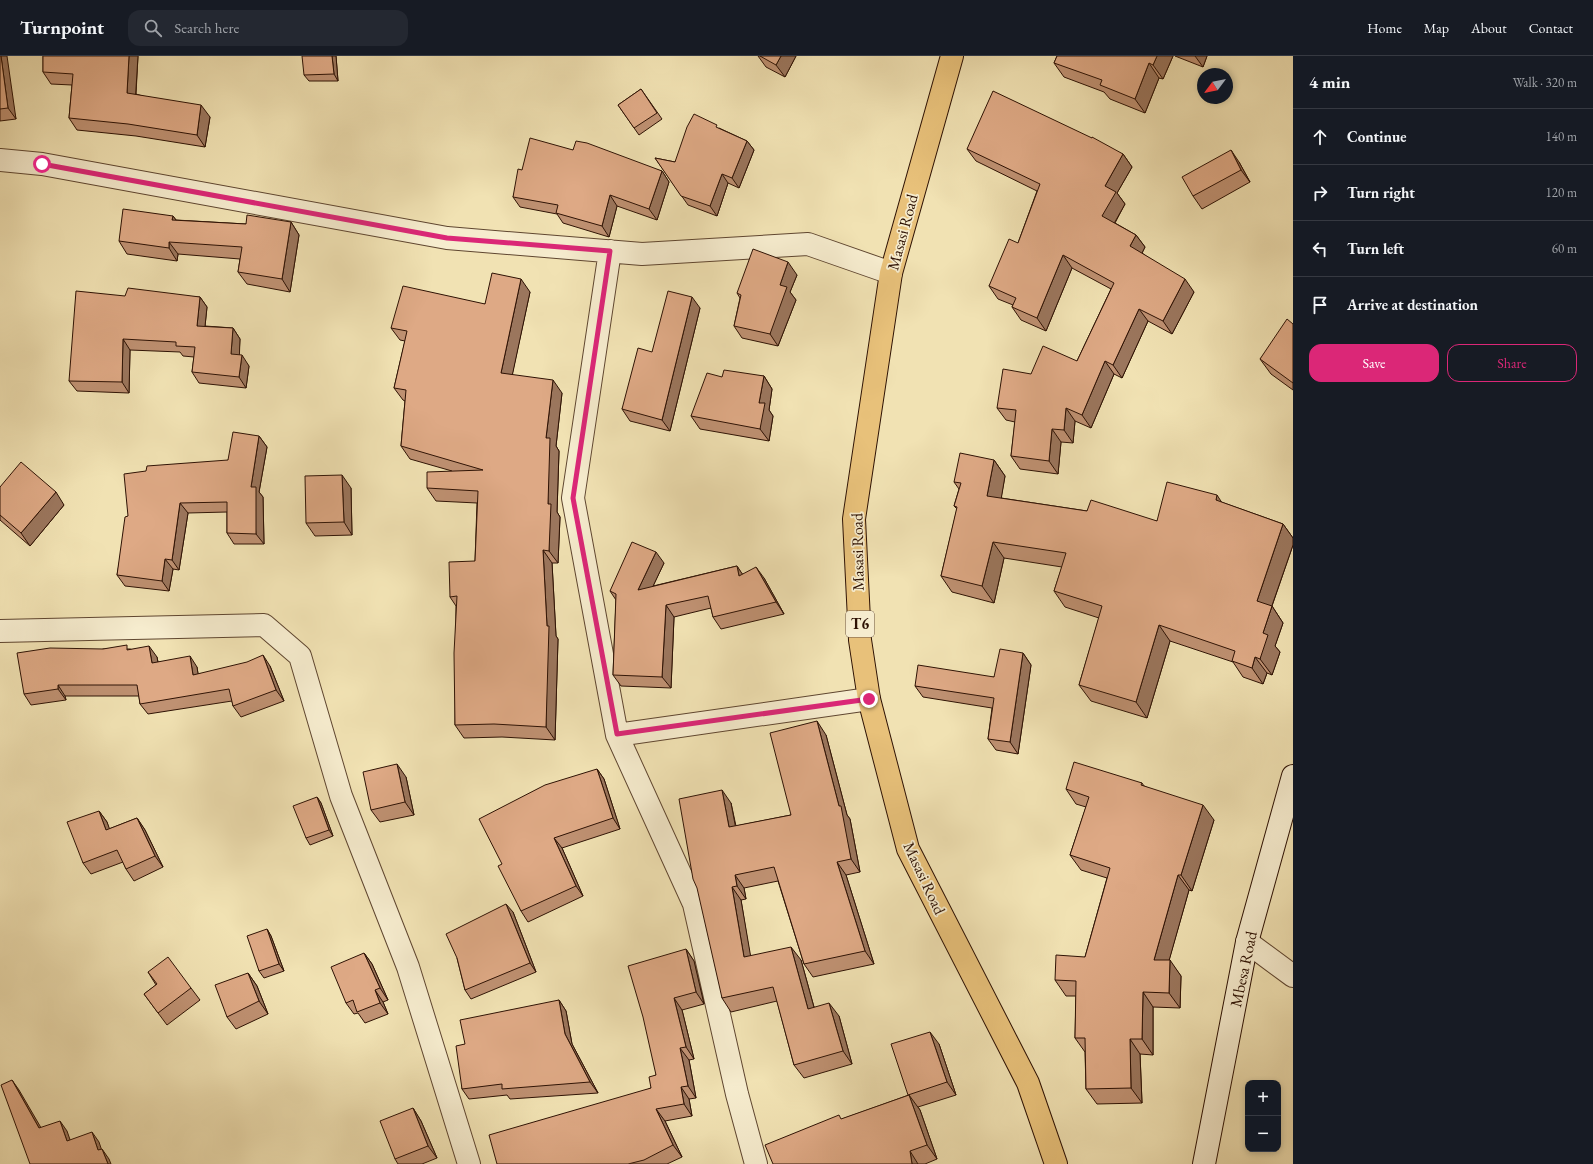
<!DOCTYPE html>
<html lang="en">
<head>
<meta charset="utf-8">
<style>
  :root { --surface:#171b24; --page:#242831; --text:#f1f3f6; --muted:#9ea1a6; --line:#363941; --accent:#db2777 }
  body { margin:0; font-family:"EB Garamond",serif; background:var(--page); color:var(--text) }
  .controls { position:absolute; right:12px; bottom:12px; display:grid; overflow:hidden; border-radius:8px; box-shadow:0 2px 6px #0003 }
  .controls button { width:36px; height:36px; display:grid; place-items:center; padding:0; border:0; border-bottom:1px solid var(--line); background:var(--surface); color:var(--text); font:20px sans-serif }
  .compass { position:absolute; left:1197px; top:12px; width:36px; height:36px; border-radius:50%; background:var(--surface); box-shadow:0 2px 6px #0003; rotate:238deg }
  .stop { position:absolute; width:12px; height:12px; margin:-9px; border:3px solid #db2777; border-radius:50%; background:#fff }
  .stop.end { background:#db2777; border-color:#fff; box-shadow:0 1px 4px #0008 }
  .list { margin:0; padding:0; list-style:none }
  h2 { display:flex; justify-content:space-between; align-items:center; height:52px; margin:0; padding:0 16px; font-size:17px }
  h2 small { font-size:13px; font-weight:400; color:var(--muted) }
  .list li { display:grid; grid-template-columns:26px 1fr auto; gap:12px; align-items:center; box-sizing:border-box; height:56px; padding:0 16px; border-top:1px solid var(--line) }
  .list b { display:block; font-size:15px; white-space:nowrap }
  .list em { font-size:13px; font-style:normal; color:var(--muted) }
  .actions { display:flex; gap:8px; padding:12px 16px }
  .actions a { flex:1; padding:9px 0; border:1px solid var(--accent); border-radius:12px; text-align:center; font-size:14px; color:var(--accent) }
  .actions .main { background:var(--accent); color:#fff }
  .icon { flex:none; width:22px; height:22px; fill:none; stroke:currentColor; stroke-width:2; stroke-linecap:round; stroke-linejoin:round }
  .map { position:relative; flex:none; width:1293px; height:1108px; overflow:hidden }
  header { display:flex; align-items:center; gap:24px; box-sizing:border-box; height:56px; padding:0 20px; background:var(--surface); border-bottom:1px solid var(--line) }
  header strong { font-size:19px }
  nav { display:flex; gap:22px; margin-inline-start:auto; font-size:14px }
  .search { width:280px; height:36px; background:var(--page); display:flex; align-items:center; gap:10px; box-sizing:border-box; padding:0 14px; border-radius:12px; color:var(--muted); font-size:15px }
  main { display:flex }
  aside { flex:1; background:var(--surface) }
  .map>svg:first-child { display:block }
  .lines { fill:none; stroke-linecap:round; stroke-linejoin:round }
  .street-casing { stroke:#5f4630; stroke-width:24 }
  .secondary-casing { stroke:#2e1204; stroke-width:24 }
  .highway-casing { stroke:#2e1204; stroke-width:24 }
  .street { stroke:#f6ecce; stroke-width:22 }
  .secondary { stroke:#f6ecce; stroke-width:22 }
  .highway { stroke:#e8c17a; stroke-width:22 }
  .wall { fill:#bf9172; stroke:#2e1204 }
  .shaded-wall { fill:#9b765d; stroke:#2e1204 }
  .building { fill:#dea985; stroke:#2e1204 }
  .route { stroke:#db2777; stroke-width:5 }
  .labels { text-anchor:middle; stroke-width:3.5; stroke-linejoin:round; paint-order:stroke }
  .shield { fill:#f6ecce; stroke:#6a5341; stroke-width:1 }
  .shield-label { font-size:15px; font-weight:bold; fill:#2e1204 }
  .street-label { font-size:16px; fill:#2e1204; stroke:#f6ecce }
</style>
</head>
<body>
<header>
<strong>Turnpoint</strong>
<div class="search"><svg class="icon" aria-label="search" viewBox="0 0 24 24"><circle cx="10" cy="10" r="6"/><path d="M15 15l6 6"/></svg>Search here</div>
<nav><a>Home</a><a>Map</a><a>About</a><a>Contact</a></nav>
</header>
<main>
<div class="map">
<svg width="1293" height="1108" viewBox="0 0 1293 1108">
  <rect width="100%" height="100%" fill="#f1e2b3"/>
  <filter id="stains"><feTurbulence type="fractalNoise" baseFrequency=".005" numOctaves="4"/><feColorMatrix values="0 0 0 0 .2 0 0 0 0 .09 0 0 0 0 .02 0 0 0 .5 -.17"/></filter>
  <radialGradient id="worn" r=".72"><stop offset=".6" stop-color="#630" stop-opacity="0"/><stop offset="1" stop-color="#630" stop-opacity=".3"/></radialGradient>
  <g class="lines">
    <defs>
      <path id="street" d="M0,104L42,108L447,182L642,198L808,188L891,217
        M610,195L573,442L617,679L694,848L737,1038L756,1108
        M0,575L264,569L300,600L341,740L408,911L469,1108
        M617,679L869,643
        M1247,886L1293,920"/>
      <path id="secondary" d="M1204,1108L1247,886L1293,720"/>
      <path id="highway" d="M952,0L891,217L854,463L860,584L869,643L908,793L1028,1027L1056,1108"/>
    </defs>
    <use href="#street" class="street-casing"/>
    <use href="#secondary" class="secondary-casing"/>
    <use href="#highway" class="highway-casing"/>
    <use href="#street" class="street"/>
    <use href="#secondary" class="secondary"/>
    <use href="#highway" class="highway"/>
  </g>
  <path class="wall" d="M0,0L16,63L0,65Z
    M43,0H138L136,38L210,61L205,91L136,80L77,74L69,62L72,29L51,28L43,16Z
    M336,0L338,25H309L304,19Z
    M758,0H796L785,21L766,11Z
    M1057,0H1173L1163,23L1159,22L1145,57L1110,43L1104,36L1064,21L1054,7Z
    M1175,0H1207L1203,11Z
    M641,33L662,63L639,79L618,49Z
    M719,72L747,85L754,94L739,132L728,127L717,160L688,149L655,102L675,106Z
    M967,93L1123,98L1132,111L1117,137L1125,148L1115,167L1136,179L1145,191L1142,197L1194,236L1172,278L1148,265L1122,322L1114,318L1091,372L1075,365L1073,387L1061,386L1058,418L1020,413L1011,400L1015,366L1006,364L997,352L1031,318L1077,305L1111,233L1072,212L1046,275L1021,264L1012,251L1013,249L998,243L989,230L1018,187L1037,135L976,105Z
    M573,94L662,115L669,126L657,164L617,150L609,181L563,167L557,158L520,151L513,141L522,114Z
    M1239,106L1250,126L1202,153L1193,140Z
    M173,160L176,164L246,168L291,166L299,179L290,236L247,228L238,216L240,203L178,198L177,205L127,198L119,185Z
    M797,219L790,236L796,244L778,290L742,282L734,270L740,242L737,237Z
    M530,236L512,319L562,337L556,390L559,395L557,456L560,461L558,507H552L556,580L558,583L555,684L502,681L464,682L455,669L456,550L450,541L475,505L477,447L436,445L427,432L452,415L410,403L401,390L405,345L403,344L394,332L405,285L400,284L391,272L485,248Z
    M125,240L200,241L207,251L205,270L233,272L240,283L239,299L249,310L246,332L199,327L192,316L194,301L183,300L180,296L130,294L129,337L77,335L69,325Z
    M700,252L670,375L630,365L622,353L652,296Z
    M1293,268V334L1271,318L1260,303Z
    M764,320L772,333L769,354L773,360L769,385L700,373L691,360L722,321Z
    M259,380L267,391L259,436L263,441L264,488H234L227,477V456L188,457L179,514L173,513L169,535L125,530L117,519L128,460L228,404Z
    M994,404L1005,420L1001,442L1087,455L1157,465L1221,446L1283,468L1293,482V489L1272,550L1283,567L1275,590L1280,596L1272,619L1267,617L1263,628L1243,621L1233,606L1170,585L1147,662L1091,645L1079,629L1099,562L1065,551L1054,535L1062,511L1004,502L994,547L952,536L941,520L957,453L954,450L959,433L954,426Z
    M0,431L64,449L30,490L0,464Z
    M351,432L352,479L315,480L306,467Z
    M664,507L653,530L737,510L742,518L764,522L784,558L721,573L713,561L711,552L674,561L671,632L621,630L613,619L616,544L610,535Z
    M103,593H130L157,601L158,606L197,611L198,618L270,610L284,645L241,661L233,650L232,645L148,658L140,648L139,640H65L66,644L31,649L24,638Z
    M1023,597L1031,609L1018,698L996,694L988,683L992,652L923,641L915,630L994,621Z
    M826,679L847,759L850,763L860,816L846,819L874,908L813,921L804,908L778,825L744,832L746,843L741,844L750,900L801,904L814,951L839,960L852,1008L804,1022L794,1009L777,945L731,956L722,942L731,747L736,770L791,759Z
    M597,713L604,723L620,773L562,792L583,840L528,866L521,855L502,808Z
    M406,721L414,759L380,766L371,754Z
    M1142,727L1144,730L1214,764L1192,835L1189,834L1169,904L1181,920L1180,952L1153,951V999L1140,998L1142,1047L1097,1048L1086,1033L1085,996L1075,982L1076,940H1066L1055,924L1085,901L1107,822L1081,814L1070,799L1086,751L1076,748L1066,733Z
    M317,741L321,747L333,780L310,789L306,782Z
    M99,755L107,766L109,773L137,762L145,774L163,811L134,825L126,813L123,806L91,818L83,807Z
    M513,856L536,916L471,943L465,934L457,902Z
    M267,873L271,880L284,915L264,922L259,915Z
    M686,893L694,905L704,948L682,954L694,1003L689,1004L696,1042L689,1043L692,1060L665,1065L682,1101L667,1108H497L651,1032L656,1019Z
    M364,897L372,908L388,944L383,946L388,958L365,967L358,957L354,958L346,947Z
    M148,916L191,932L200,944L167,969L144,938L156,929Z
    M248,917L257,930L268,958L236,973L227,961Z
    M559,944L566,955L572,988L598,1037L510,1043L507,1039L469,1043L462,1033L465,988Z
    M939,988L956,1039L918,1051L920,1054L937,1103L925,1108H773L842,1063L909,1039Z
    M413,1052L421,1065L437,1102L422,1108H398L395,1103Z"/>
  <path class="shaded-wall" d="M1,0H7L16,63L8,52Z
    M129,0H138L135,49L127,37Z
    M332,0H336L338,25L334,18Z
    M781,0H796L785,21L776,9Z
    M1157,0H1173L1163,23L1153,9Z
    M1195,0H1207L1203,11Z
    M1149,7L1159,22L1145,57L1135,43Z
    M201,49L210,61L205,91L197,79Z
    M747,85L754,94L739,132L732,122Z
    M1231,94L1239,106L1250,126L1241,114Z
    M1123,98L1132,111L1117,137L1125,148L1111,173L1102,160L1105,130Z
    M662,115L669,126L657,164L649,153Z
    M722,118L728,127L717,160L710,150Z
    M610,139L617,150L609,181L602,170Z
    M173,160L182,172L172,164Z
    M291,166L299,179L290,236L282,223Z
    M1136,179L1145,191L1139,203L1130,190Z
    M169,186L178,198L177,205L169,192Z
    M1063,199L1072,212L1046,275L1037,262Z
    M788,206L797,219L790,236L796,244L778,290L770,278L780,229Z
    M521,223L530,236L510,330L501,317Z
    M1185,223L1194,236L1172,278L1163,265Z
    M200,241L207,251L204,280L197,270Z
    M692,241L700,252L670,375L662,364Z
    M1139,253L1148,265L1122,322L1113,309Z
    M233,272L240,283L239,309L231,298Z
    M123,283L130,294L129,337L122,326Z
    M242,299L249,310L246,332L239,321Z
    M1105,305L1114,318L1091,372L1082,359Z
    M764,320L772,333L769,354L773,360L769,385L760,373L759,347Z
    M553,324L562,337L556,390L559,395L557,456L560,461L558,507L549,495L548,448L546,382Z
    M1066,352L1075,365L1073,387L1064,374Z
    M1052,373L1061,386L1058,418L1049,405Z
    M259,380L267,391L259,436L263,441L264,488L256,478L251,431Z
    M994,404L1005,420L999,456L987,440Z
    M342,419L351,432L352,479L344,466Z
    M56,436L64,449L30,490L21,477Z
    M1217,439L1228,456L1216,444Z
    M180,447L188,457L179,514L172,504Z
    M1283,468L1293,482V489L1268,561L1257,545Z
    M993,486L1004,502L994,547L982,530Z
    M543,494L552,507L556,580L558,583L555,684L546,671L547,570Z
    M656,496L664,507L646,545L638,534Z
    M165,503L173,513L169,535L162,525Z
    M737,510L745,522L739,520Z
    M756,511L764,522L784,558L776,546Z
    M666,549L674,561L671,632L662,621Z
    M1272,550L1283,567L1275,590L1280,596L1272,619L1260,603L1263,577Z
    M1159,569L1170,585L1147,662L1136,646Z
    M149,590L157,601L160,618L152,607Z
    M1023,597L1031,609L1018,698L1010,686Z
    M263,599L270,610L284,645L276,634Z
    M190,600L197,611L200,630L193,619Z
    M1255,601L1267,617L1263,628L1252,612Z
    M58,629L65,640L66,644L58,633Z
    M817,665L826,679L847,759L850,763L860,816L851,803L839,750Z
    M397,708L406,721L414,759L405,746Z
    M597,713L604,723L620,773L613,762Z
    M722,734L731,747L738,784L729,771Z
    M317,741L321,747L333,780L329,774Z
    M1203,749L1214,764L1192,835L1181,819Z
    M99,755L107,766L114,785L106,774Z
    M137,762L145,774L163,811L155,800Z
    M554,782L562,792L583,840L576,830Z
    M837,806L846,819L874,908L865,895Z
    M735,819L744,832L746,843L737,830Z
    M1178,819L1189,834L1165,919L1154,904Z
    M732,831L741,844L753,914L744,901Z
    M506,848L513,856L536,916L530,907Z
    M267,873L271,880L284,915L279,908Z
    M791,891L801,904L818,966L808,953Z
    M686,893L694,905L704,948L696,936Z
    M364,897L372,908L388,944L380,932Z
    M1170,904L1181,920L1180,952L1169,937Z
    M248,917L257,930L268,958L259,945Z
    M375,934L383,946L388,958L380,947Z
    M1143,936L1153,951V999L1142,983Z
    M674,942L682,954L694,1003L686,991Z
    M559,944L566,955L572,988L598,1037L590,1026L565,978Z
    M829,947L839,960L852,1008L843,995Z
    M930,976L939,988L956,1039L947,1026Z
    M1130,983L1140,998L1142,1047L1131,1032Z
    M680,992L689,1004L696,1042L688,1030Z
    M12,1024L19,1034L47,1082L39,1072Z
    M681,1031L689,1043L692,1060L684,1048Z
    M909,1039L920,1054L937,1103L927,1089Z
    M413,1052L421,1065L437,1102L428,1090Z
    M656,1053L665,1065L682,1101L673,1089Z
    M60,1065L67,1075L74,1095L67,1085Z
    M92,1076L99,1086L105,1104L98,1094Z
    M102,1093L109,1103L111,1108H108Z
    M910,1095L918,1108H912Z"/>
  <path class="building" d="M0,0H1L8,52L0,53Z
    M43,0H129L127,37L201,49L197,79L128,68L69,62L73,18L43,16Z
    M302,0H332L334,18L304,19Z
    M760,0H781L776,9Z
    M1057,0H1157L1153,9L1149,7L1135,43L1100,29L1102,24L1054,7Z
    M641,33L657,57L634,72L618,49Z
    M993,35L1092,82V81L1123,98L1105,130L1116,136L1102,160L1136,179L1130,190L1185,223L1163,265L1139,253L1113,309L1105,305L1082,359L1066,352L1064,374L1052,373L1049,405L1011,400L1016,354L997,352L1003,313L1031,318L1043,290L1077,305L1114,227L1063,199L1037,262L1012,251L1016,242L989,230L1009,183L1018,187L1040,128L967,93Z
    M694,58L717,69L716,71L747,85L732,122L722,118L710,150L681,140L655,102L675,106L687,71Z
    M530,82L573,94L576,85L587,87L662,115L649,153L610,139L602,170L556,157L558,149L513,141L518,113L522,114Z
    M1231,94L1241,114L1193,140L1182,121Z
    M123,153L173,160L172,164L246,168L247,159L291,166L282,223L238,216L242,191L169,186V192L119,185Z
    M753,193L788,206L780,229L787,231L770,278L734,270L741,239L737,237Z
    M492,217L521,223L501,317L553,324L546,382H550L548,448H551L549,495L543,494L547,570H549L546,671L494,668L455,669L454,597L457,540L450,541L449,506L475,505L478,435L427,432V416L483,414L401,390L406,334L394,332L407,275L391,272L403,230L485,248Z
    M128,232L200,241L197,270L233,272L231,298L242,299L239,321L192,316L195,291L176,290V286L123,283L122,326L69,325L76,235L125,240Z
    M668,235L692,241L662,364L622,353L638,292L652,296Z
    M1287,263L1293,268V327L1260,303Z
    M724,314L764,320L759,347H765L760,373L691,360L707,317L722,321Z
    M233,376L259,380L251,431H256V478L227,477V446L180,447L172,504L165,503L162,525L117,519L125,461L128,460L124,418L146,415L147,410L228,404Z
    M960,397L994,404L987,440L1087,455L1091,444L1157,465L1167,426L1217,439L1216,444L1283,468L1257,545L1272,550L1263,577L1268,579L1260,603L1255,601L1252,612L1232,605L1235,595L1159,569L1136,646L1079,629L1102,550L1054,535L1066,497L993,486L982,530L941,520L957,451L954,450L961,427L954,426Z
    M21,406L56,436L21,477L0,459V431Z
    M342,419L344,466L306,467L305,420Z
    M632,486L656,496L638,534L737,510L739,520L756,511L776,546L713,561L708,540L666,549L662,621L613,619L616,538L610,535Z
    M127,589V594L149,590L152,607L190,600L193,619L247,606L263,599L276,634L233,650L229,633L140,648L137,629H58V633L24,638L17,597L50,592L103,593Z
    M1000,593L1023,597L1010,686L988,683L994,642L915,630L918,609L994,621Z
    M817,665L839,750H841L851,803L837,806L865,895L804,908L774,811L735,819L737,830L732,831L744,901L791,891L808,953L829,947L843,995L794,1009L773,931L722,942L697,832L693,823L679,743L722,734L729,771L791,759L770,677Z
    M1074,706L1142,727L1141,729L1203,749L1181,819H1178L1154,904H1170L1169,937L1143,936L1142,983H1130L1131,1032L1086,1033L1085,982H1075L1076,925L1055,924L1056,899L1085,901L1110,812L1070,799L1089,741L1066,733Z
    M397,708L405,746L371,754L363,716Z
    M597,713L613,762L554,782L576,830L521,855L498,810L502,808L479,763L545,729Z
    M317,741L329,774L306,782L293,750Z
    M99,755L106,774L137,762L155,800L126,813L117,794L83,807L67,766Z
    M506,848L530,907L465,934L457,902L446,878Z
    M267,873L279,908L259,915L247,880Z
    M686,893L696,936L674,942L686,991L680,992L688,1030L681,1031L684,1048L656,1053L673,1089L644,1104L628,1108H497L489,1079L651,1032L649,1021L656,1019L643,961L628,910Z
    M364,897L380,932L375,934L380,947L357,956L353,944L346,947L331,911Z
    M168,901L191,932L158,957L144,938L157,928L148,916Z
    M248,917L259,945L227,961L215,929Z
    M559,944L565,978L590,1026L502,1033V1028L462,1033L456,990L465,988L460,964Z
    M930,976L947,1026L908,1039L891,988Z
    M12,1024L39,1072L60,1065L67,1085L92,1076L98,1094L102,1093L108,1108H30L1,1029Z
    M909,1039L927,1089L910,1095L912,1108H773L765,1089L839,1059L841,1063Z
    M413,1052L428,1090L395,1103L380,1065Z"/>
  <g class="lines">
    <path class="route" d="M42,108L447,182L610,195L573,442L617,678L869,643"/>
  </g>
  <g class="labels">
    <rect class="shield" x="846" y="555" width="28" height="26" rx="3"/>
    <g class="shield-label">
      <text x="860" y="573">T6</text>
    </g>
    <g class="street-label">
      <text transform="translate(902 176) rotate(-75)" y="6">Masasi Road</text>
      <text transform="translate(857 496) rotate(-91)" y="6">Masasi Road</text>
      <text transform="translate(925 822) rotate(65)" y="6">Masasi Road</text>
      <text transform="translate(1243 913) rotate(-78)" y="6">Mbesa Road</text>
    </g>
  </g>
  <rect width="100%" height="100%" filter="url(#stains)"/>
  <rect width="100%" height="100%" fill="url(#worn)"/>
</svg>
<div class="controls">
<button>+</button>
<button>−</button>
</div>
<svg class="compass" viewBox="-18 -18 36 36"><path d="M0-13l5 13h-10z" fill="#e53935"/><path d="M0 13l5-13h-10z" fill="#9ea1a6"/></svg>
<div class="stop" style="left:42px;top:108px"></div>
<div class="stop end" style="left:869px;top:643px"></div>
</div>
<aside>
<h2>4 min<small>Walk · 320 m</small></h2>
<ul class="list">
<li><svg class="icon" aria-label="ahead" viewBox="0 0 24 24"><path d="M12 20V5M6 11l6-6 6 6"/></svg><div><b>Continue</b></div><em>140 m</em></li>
<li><svg class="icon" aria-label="right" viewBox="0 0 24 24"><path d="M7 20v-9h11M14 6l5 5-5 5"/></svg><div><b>Turn right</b></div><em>120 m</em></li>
<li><svg class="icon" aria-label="left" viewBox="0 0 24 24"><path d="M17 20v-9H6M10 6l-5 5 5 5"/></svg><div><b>Turn left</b></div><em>60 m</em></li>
<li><svg class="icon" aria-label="arrive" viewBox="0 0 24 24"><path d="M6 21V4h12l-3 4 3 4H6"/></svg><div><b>Arrive at destination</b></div></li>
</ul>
<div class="actions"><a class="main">Save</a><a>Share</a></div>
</aside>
</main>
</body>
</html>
